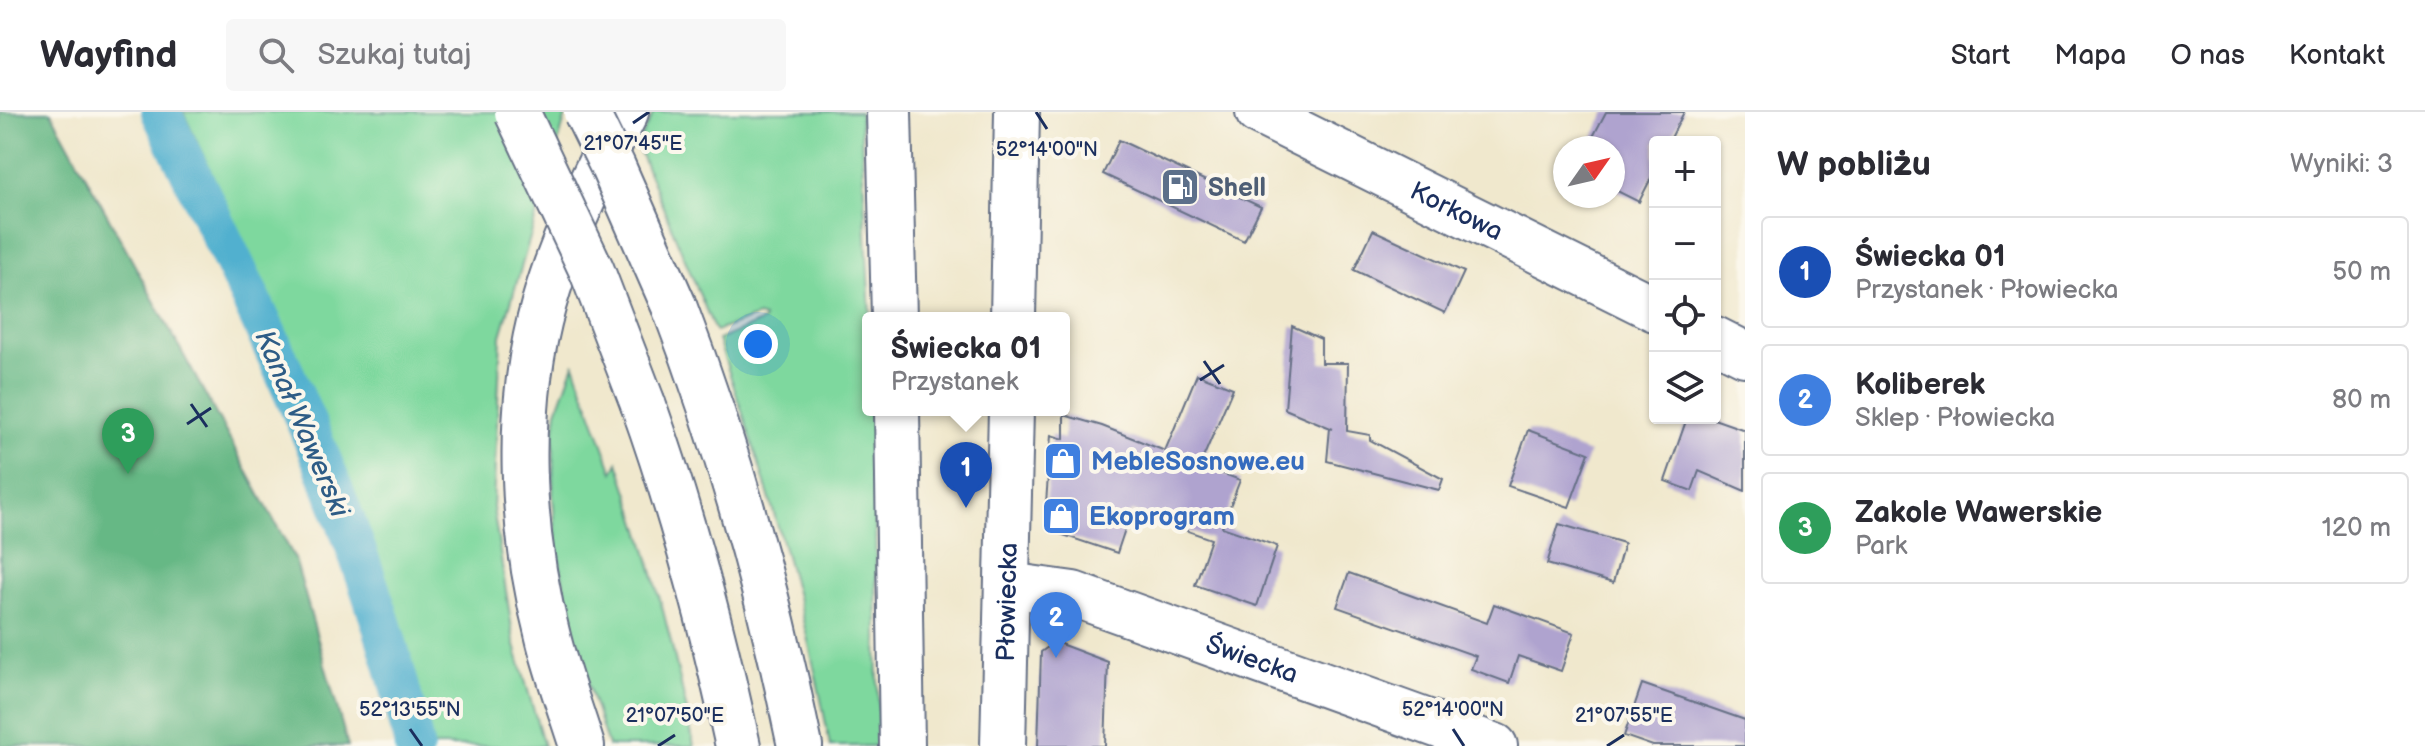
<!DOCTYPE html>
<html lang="pl">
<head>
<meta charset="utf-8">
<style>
  :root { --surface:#fff; --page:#f7f7f7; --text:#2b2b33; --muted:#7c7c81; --line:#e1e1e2; --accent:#b5179e }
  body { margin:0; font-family:"Balsamiq Sans",sans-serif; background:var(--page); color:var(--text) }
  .controls { position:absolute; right:24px; top:24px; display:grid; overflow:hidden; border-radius:8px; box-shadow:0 2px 6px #0004 }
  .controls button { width:72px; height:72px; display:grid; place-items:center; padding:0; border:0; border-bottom:2px solid var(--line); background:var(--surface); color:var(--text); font:40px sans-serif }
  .compass { position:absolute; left:1553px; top:24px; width:72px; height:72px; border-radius:50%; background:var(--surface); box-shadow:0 2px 6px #0004; rotate:56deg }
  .you { position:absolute; left:758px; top:232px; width:28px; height:28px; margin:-20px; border:6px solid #fff; border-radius:50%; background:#1a73e8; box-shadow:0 0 0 12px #1a73e833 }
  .badge { display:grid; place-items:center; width:52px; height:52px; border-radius:50%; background:var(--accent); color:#fff; font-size:26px; font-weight:700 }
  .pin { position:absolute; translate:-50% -66px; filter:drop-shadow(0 2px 4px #0008) }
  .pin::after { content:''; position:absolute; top:42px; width:28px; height:24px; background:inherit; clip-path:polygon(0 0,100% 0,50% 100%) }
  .popup { position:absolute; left:862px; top:200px; width:208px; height:104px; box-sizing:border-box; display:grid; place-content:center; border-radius:8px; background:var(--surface); filter:drop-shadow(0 2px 6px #0005); font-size:26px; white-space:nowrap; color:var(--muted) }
  .popup b { font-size:30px; color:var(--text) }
  .popup::after { content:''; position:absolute; left:50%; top:100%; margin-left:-16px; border:16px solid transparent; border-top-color:var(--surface) }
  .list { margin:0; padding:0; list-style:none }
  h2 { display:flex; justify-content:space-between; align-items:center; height:104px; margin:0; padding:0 32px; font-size:34px }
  h2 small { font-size:26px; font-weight:400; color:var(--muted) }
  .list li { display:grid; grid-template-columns:52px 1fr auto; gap:24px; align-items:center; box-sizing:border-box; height:112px; margin:0 16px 16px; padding:0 16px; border:2px solid var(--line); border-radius:8px }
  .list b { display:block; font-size:30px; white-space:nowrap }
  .list p { margin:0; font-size:26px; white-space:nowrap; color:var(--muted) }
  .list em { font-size:26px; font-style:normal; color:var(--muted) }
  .icon { flex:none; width:44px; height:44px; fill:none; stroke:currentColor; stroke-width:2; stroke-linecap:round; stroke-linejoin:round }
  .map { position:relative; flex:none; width:1745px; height:634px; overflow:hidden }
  header { display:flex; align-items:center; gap:48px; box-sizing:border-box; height:112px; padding:0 40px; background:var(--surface); border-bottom:2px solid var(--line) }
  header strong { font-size:38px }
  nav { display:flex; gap:44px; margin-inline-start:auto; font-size:28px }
  .search { width:560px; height:72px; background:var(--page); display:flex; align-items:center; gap:20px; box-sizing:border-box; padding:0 28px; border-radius:8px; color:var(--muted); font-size:30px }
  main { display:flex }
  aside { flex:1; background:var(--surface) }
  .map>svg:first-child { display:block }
  .green { fill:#7ed89e; stroke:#4c847e; stroke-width:2 }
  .forest { fill:#66b885; stroke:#407472; stroke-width:2 }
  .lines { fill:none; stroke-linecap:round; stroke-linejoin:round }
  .canal { stroke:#51b0cf; stroke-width:40 }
  .building { fill:#afa3cf }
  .minor-casing { stroke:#667085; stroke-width:48 }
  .primary-casing { stroke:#667085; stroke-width:48 }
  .minor { stroke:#fff; stroke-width:44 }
  .primary { stroke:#fff; stroke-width:44 }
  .primary-bridge-casing { stroke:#667085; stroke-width:48; stroke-linecap:butt }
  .primary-bridge { stroke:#fff; stroke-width:44 }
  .ticks { fill:none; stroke:#1b2f5e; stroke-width:3 }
  .labels { text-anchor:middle; stroke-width:8; stroke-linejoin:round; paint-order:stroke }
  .service-label { font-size:26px; font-weight:bold; fill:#4e5e75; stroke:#fbf7ec; text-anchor:start }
  .street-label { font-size:26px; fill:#1b2f5e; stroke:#fbf7ec }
  .shop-label { font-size:26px; font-weight:bold; fill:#366cbe; stroke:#fbf7ec; text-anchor:start }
  .water-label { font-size:28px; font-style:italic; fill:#2e5c86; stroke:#fbf7ec }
  .ticks-label { font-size:20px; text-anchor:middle; fill:#1b2f5e; stroke:#fbf7ec; stroke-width:8; stroke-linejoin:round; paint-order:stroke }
</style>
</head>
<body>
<header>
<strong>Wayfind</strong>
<div class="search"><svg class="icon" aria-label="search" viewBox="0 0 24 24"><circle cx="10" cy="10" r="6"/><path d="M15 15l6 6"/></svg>Szukaj tutaj</div>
<nav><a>Start</a><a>Mapa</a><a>O nas</a><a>Kontakt</a></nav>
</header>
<main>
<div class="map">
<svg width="1745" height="634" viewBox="0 0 1745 634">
  <rect width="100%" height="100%" fill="#fbf7ec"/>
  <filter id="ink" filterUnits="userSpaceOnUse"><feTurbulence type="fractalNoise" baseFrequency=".0125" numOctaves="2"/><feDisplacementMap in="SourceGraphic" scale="16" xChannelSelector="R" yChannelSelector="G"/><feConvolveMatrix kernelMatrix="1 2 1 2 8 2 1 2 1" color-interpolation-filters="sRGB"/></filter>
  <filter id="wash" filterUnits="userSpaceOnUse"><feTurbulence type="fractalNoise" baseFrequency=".006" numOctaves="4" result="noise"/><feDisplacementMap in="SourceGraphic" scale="32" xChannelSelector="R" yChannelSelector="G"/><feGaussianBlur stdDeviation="1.8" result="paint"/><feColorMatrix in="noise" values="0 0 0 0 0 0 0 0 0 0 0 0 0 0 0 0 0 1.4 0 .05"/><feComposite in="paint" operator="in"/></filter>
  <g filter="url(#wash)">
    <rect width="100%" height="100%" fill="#f0e8cd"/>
    <path class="green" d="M183,0H567L501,224L493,396L514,530L544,634H420L393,511L243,129Z
      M654,0H860L870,206H868V298H873L879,634H830C805,495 764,361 718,228L763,209L764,206L758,204L716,219L714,217L637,33Z
      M574,252L613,360L618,350C650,442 675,538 694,634H608L576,534L557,437L553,384L554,324L557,299Z"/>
    <path class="forest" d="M0,0H51L295,447L348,634H0Z"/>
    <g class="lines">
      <path class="canal" d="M161,0C258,201 366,415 414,634"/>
    </g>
    <g id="blocks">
      <path class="building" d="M1606,0H1684L1669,30H1655V58L1639,90L1613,77V36H1587Z
        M1119,28L1261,95L1244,129L1103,62Z
        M1373,118L1464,160L1445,201L1354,158Z
        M1292,214L1321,227V251H1348L1347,319L1370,323V328L1443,367L1439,378L1327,349L1330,316L1333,317L1285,297Z
        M1197,262L1233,276L1200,353L1240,368L1222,415L1277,434L1257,494L1195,473L1211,427L1131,399L1117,441L1054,420L1045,405L1051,323L1064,327V303L1102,314L1165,339Z
        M1687,306H1711L1745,318V379L1699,359L1692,379L1665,369Z
        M1528,318L1589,341L1569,395L1508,374Z
        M1559,412L1624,431L1613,471L1547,452Z
        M1349,461L1487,511L1494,492L1574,521L1561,559L1518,544L1509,571L1471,557L1476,544L1337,495Z
        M1055,530L1108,550L1105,634H1038L1041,540Z
        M1642,572L1745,608V634H1653L1624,624Z"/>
    </g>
  </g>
  <g filter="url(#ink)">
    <use href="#blocks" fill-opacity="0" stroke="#667085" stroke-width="2"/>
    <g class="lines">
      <defs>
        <g id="minor">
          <path id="s1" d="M1258,0L1655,197"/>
          <path d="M1013,206L1017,0"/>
          <path d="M1715,227L1745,242"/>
          <path id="s2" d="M1008,473L1073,482L1495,634"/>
          <path id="s3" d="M1003,634L1011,298"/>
        </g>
        <path id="primary" d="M889,0L894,206
          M674,194C730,340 769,481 800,634
          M643,292C683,404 713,518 738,634
          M897,298L902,634
          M582,634C571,599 558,564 549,529C521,423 514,297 544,191C563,124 595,61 626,0"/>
      </defs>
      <use href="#minor" class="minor-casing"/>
      <use href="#primary" class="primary-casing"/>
      <use href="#minor" class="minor"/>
      <use href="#primary" class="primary"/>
      <defs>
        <path id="primary-bridge" d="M517,0L592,159L643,292
          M586,0L613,55L674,194"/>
      </defs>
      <use href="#primary-bridge" class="primary-bridge-casing"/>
      <use href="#primary-bridge" class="primary-bridge"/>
    </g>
  </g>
  <path class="ticks" d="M1036,0L1047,17M633,11L649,0M1204,249L1220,272M1200,268L1224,253M191,292L207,315M187,312L211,296M410,617L422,634M1453,617L1464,634M658,634L675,623M1607,634L1624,623"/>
  <defs>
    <symbol id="fuel-square" viewBox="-11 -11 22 22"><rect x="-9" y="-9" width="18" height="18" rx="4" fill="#5c6f8a" stroke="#fbf7ec"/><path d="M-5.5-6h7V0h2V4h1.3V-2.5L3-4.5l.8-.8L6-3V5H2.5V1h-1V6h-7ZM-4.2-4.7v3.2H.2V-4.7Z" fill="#fff"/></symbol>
    <symbol id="shop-square" viewBox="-11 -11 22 22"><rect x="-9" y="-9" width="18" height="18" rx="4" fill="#3f7fe0" stroke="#fbf7ec"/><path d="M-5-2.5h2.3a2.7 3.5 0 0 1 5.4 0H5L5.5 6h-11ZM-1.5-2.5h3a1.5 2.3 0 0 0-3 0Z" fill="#fff"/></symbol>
  </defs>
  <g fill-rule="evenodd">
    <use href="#fuel-square" x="1158" y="53" width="44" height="44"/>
    <use href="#shop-square" x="1041" y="327" width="44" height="44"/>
    <use href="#shop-square" x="1039" y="382" width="44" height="44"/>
  </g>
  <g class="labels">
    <g class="service-label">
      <text x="1208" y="84">Shell</text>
    </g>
    <g class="street-label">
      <text dy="9" stroke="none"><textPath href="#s1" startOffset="222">Korkowa</textPath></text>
      <text dy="9" stroke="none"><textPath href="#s3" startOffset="144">Płowiecka</textPath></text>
      <text dy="9" stroke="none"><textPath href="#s2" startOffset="256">Świecka</textPath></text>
    </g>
    <g class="shop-label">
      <text x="1091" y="358">MebleSosnowe.eu</text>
      <text x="1089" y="413">Ekoprogram</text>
    </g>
    <g class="water-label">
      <text transform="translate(303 311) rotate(67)" y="10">Kanał Wawerski</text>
    </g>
  </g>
  <g class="ticks-label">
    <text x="633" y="38">21°07'45"E</text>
    <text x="1047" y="44">52°14'00"N</text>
    <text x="410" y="604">52°13'55"N</text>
    <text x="1453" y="604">52°14'00"N</text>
    <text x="675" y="610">21°07'50"E</text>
    <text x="1624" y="610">21°07'55"E</text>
  </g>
</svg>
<div class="controls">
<button>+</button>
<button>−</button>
<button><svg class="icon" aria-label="locate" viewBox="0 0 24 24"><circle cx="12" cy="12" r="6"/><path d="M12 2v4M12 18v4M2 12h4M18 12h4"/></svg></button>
<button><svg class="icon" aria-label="layers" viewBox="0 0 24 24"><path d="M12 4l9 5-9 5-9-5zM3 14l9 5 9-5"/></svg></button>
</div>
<svg class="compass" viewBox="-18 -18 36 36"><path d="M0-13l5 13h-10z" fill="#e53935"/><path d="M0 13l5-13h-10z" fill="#7c7c81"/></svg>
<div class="you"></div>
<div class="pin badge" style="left:966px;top:396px;background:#1a4fb4">1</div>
<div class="popup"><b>Świecka 01</b>Przystanek</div>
<div class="pin badge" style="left:1056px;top:546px;background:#3f7fe0">2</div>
<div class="pin badge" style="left:128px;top:362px;background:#2e9e5b">3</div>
</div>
<aside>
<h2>W pobliżu<small>Wyniki: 3</small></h2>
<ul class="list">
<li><span class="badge" style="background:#1a4fb4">1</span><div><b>Świecka 01</b><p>Przystanek · Płowiecka</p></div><em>50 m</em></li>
<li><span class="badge" style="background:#3f7fe0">2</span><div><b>Koliberek</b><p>Sklep · Płowiecka</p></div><em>80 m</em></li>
<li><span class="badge" style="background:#2e9e5b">3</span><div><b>Zakole Wawerskie</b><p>Park</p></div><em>120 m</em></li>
</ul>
</aside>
</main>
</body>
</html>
